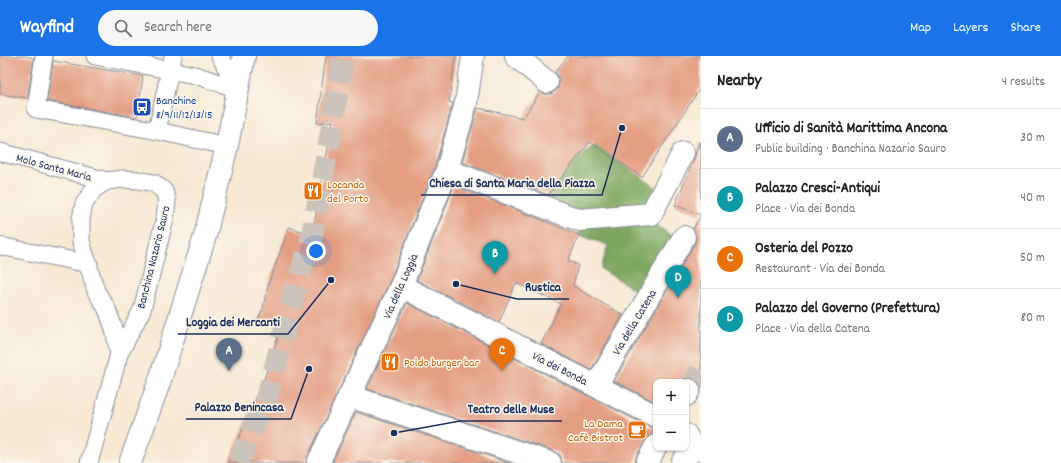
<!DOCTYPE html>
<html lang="en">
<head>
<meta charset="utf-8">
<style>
  :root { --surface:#fff; --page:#f6f6f6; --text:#202124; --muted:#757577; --line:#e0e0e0; --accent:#1a73e8 }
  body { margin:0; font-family:Dekko,sans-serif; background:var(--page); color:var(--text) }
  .controls { position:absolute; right:12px; bottom:12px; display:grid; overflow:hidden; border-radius:8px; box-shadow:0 1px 3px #0004 }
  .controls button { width:36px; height:36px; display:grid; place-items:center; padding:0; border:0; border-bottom:1px solid var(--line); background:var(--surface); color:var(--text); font:20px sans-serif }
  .you { position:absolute; left:316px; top:195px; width:14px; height:14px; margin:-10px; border:3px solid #fff; border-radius:50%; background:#1a73e8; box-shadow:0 0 0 6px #1a73e833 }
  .badge { display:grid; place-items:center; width:26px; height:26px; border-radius:50%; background:var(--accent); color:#fff; font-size:13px; font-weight:700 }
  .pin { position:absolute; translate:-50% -33px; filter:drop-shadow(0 1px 2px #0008) }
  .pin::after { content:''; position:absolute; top:21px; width:14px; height:12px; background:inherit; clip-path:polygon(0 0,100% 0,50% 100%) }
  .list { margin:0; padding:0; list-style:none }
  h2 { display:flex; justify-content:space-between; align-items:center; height:52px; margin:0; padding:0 16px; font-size:17px }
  h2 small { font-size:13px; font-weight:400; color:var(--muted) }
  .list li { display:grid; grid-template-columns:26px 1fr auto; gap:12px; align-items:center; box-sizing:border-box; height:60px; padding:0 16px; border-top:1px solid var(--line) }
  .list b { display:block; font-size:15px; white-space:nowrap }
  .list p { margin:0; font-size:13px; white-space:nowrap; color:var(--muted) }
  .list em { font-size:13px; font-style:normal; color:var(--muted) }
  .icon { flex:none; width:22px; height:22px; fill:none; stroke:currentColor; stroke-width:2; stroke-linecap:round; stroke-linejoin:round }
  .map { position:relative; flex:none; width:701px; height:407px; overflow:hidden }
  header { display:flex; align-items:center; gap:24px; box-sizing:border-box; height:56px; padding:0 20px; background:var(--accent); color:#fff }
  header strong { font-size:19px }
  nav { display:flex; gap:22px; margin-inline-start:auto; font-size:14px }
  .search { width:280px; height:36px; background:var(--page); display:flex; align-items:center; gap:10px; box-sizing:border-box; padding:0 14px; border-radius:22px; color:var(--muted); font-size:15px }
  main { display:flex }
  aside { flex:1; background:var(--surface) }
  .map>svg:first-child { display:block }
  .forest { fill:#7ca65f; stroke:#4c6a5e }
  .building { fill:#e39d82 }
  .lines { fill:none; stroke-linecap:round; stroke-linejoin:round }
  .street-tunnel { stroke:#cbc4bc; stroke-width:22; stroke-dasharray:22 11; stroke-linecap:butt }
  .lane-casing { stroke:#898c99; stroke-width:19 }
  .street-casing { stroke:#898c99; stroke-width:24 }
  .lane { stroke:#fff; stroke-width:17 }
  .street { stroke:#fff; stroke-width:22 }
  .labels { text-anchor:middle; stroke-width:3; stroke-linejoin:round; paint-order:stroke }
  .transit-label { font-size:12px; fill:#164399; stroke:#fbf7ec; text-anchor:start }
  .street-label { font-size:12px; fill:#1b2f5e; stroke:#fbf7ec }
  .food-label { font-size:12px; fill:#c56008; stroke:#fbf7ec; text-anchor:start }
  .leader { fill:none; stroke:#1b2f5e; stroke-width:1.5 }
  .callout-dot { fill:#1b2f5e; stroke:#fbf7ec; stroke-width:1.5 }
  .callout-label { font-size:13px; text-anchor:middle; font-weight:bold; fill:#1b2f5e; stroke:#fbf7ec; stroke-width:3; stroke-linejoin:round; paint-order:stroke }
</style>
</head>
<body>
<header>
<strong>Wayfind</strong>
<div class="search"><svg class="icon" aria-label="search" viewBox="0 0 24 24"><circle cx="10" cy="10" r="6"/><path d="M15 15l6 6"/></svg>Search here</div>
<nav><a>Map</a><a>Layers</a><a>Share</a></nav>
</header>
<main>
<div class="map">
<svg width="701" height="407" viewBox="0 0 701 407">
  <rect width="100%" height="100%" fill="#fbf7ec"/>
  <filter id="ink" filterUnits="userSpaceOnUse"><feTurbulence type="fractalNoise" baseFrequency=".025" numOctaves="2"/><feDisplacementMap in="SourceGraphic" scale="8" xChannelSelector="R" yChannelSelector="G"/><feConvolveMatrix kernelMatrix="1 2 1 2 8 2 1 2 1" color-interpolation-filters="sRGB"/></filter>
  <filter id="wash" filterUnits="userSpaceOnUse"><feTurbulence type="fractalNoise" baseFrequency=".012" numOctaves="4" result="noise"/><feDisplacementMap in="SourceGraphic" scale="16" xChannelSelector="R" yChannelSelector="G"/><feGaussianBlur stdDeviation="0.9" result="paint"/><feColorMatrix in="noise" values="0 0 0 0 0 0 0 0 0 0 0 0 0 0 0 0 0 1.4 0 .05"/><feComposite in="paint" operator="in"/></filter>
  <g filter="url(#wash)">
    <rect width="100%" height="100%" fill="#f7e9d4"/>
    <path class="forest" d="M594,89L657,132L645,155L579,160L543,145L577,102Z
      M648,163L677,184L644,239L601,213L608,189L579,179L583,169Z"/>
    <g id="blocks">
      <path class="building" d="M0,0H24L34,2L27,42L0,38Z
        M326,0H456L449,46L453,47L435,110L390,225L307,402L306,407H228L262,329L282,269L258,264L263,252L268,229L289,171L312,179L333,65L317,67Z
        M568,0H701V31L642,121L590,86L548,139L462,106L478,52L523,62L540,36L545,38H551L557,34L559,28V22L555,16Z
        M53,5L143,20L137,61L47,45Z
        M699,86H701V332L700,328L696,324L690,322L683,323L680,326H656V346L614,325L695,187L696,181L693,173L701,159L675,149L694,103Z
        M454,130L532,160L579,179L568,205L578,209L573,230L623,259L591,314L541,288L561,248L516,227L499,266L417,224Z
        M407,247L590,341L650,371L656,372L653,378L649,380L645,384L636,401L635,407H562L560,399L554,395L367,333Z
        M356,356L510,407H332Z"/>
    </g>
  </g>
  <g filter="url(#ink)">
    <use href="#blocks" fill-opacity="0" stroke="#898c99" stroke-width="1"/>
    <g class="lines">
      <path class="street-tunnel" d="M689,334L701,314
        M238,407L269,334L294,237L312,179L333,65L343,0"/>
      <defs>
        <path id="lane" d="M44,0L36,53L153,74L227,90
          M95,0L195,19L238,33
          M220,0L238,33
          M157,75L173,0
          M0,96L107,125
          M0,190L89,208
          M89,407L119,298L142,254L165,162L167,144L164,135L154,127L138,124L123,123L107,125L94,133L84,148L81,163V185L96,235L107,253L114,273L119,298"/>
        <path id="street" d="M516,0L547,26
          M447,114L579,164L651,158L683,97
          M401,230L596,330L656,360
          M596,330L684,181
          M686,339L689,334
          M349,340L550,407
          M686,379L693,391L701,394
          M130,407L159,327L205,180L227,90L244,0
          M318,407L401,230L447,114L466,47L473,0
          M647,407L656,390
          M682,407L693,391"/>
      </defs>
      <use href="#lane" class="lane-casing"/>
      <use href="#street" class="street-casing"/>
      <use href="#lane" class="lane"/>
      <use href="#street" class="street"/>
    </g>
  </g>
  <defs>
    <symbol id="bus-square" viewBox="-11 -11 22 22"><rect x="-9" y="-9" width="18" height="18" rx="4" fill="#1a4fb4" stroke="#fbf7ec"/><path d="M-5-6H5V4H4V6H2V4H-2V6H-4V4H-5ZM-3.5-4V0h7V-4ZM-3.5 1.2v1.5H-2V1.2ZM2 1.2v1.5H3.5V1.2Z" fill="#fff"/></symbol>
    <symbol id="restaurant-square" viewBox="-11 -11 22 22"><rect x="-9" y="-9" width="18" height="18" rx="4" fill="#e8710a" stroke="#fbf7ec"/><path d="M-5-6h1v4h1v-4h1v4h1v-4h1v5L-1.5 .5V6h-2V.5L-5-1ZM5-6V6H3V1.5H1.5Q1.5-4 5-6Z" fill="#fff"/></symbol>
    <symbol id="cafe-square" viewBox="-11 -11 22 22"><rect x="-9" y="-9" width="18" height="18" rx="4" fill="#e8710a" stroke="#fbf7ec"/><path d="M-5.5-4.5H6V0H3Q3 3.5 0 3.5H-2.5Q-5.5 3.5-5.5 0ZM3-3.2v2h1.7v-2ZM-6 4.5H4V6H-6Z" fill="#fff"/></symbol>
  </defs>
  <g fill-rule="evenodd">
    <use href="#bus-square" x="131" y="40" width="22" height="22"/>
    <use href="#restaurant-square" x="302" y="124" width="22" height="22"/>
    <use href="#restaurant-square" x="379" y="295" width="22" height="22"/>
    <use href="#cafe-square" x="626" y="363" width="22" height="22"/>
  </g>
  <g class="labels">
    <g class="transit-label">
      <text x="156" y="48">Banchine<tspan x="156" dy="14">8/9/11/12/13/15</tspan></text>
    </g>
    <g class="street-label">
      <text transform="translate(54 111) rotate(15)" y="4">Molo Santa Maria</text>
      <text transform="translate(153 201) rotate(-76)" y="4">Banchina Nazario Sauro</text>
      <text transform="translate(400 230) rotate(-66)" y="4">Via della Loggia</text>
      <text transform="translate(634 266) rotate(-59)" y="4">Via della Catena</text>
      <text transform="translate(560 312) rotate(27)" y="4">Via dei Bonda</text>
    </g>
    <g class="food-label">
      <text x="327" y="132">Locanda<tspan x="327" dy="14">del Porto</tspan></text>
      <text x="404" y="310">Poldo burger bar</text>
      <text x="623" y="371" text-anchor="end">La Dama<tspan x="623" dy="14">Cafè Bistrot</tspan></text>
    </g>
  </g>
  <path class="leader" d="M622 72L602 139H421M456 228L517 243H569M331 224L288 278H178M309 313L291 363H186M394 377L460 365H562"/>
  <g class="callout-dot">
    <circle cx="622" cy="72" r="4"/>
    <circle cx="456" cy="228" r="4"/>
    <circle cx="331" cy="224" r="4"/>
    <circle cx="309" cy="313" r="4"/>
    <circle cx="394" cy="377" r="4"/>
  </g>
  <g class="callout-label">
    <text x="512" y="131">Chiesa di Santa Maria della Piazza</text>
    <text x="543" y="235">Rustica</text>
    <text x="233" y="270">Loggia dei Mercanti</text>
    <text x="239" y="355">Palazzo Benincasa</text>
    <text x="511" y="357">Teatro delle Muse</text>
  </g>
</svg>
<div class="controls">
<button>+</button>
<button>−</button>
</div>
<div class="you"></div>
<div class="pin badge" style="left:229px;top:315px;background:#5c6f8a">A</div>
<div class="pin badge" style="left:495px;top:218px;background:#0f9aa8">B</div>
<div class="pin badge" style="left:502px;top:315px;background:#e8710a">C</div>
<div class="pin badge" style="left:678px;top:242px;background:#0f9aa8">D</div>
</div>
<aside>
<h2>Nearby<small>4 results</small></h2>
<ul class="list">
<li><span class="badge" style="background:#5c6f8a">A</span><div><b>Ufficio di Sanità Marittima Ancona</b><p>Public building · Banchina Nazario Sauro</p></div><em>30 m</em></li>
<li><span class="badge" style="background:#0f9aa8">B</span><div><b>Palazzo Cresci-Antiqui</b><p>Place · Via dei Bonda</p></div><em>40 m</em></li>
<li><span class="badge" style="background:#e8710a">C</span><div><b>Osteria del Pozzo</b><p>Restaurant · Via dei Bonda</p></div><em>50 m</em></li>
<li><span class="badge" style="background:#0f9aa8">D</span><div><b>Palazzo del Governo (Prefettura)</b><p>Place · Via della Catena</p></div><em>80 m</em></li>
</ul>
</aside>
</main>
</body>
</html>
